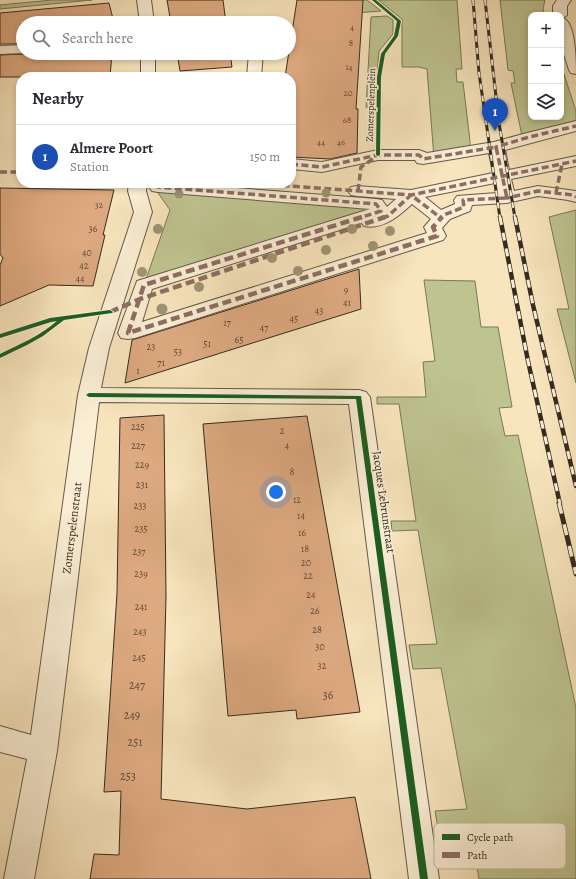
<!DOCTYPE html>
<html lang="en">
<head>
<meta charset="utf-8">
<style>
  :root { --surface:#fff; --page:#f7f7f7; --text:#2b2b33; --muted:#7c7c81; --line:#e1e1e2; --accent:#8f2418 }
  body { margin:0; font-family:Alegreya,serif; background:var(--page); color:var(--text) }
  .controls { position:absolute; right:12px; top:12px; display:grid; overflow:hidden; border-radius:8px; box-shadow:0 2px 6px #0003 }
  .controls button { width:36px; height:36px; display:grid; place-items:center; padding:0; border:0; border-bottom:1px solid var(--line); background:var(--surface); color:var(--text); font:20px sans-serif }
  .you { position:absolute; left:276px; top:492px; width:14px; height:14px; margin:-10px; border:3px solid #fff; border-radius:50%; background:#1a73e8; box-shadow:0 0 0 6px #1a73e833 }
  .badge { display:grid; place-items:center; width:26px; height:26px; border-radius:50%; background:var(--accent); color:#fff; font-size:13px; font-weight:700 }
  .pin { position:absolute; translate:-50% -33px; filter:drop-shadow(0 1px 2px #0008) }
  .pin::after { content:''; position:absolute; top:21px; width:14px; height:12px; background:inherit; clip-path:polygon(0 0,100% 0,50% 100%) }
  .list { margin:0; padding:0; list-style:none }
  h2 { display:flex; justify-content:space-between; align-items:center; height:52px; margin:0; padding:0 16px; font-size:17px }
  h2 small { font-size:13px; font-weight:400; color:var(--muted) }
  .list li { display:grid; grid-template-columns:26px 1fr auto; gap:12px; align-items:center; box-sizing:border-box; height:64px; padding:0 16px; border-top:1px solid var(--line) }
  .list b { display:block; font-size:15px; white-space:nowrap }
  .list p { margin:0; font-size:13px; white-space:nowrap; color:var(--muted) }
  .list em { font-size:13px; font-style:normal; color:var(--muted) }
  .icon { flex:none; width:22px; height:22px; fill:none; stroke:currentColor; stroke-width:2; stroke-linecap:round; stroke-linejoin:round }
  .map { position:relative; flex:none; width:576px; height:879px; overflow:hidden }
  .search { position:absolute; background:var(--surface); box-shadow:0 2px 6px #0003; left:16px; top:16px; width:280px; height:44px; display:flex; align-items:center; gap:10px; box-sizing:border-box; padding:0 14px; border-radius:22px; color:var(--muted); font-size:15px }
  .panel { position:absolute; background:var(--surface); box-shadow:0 2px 6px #0003; left:16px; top:72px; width:280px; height:116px; border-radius:16px }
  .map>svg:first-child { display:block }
  .green { fill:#bec490; stroke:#7a7858 }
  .building { fill:#dda980; stroke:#352c21 }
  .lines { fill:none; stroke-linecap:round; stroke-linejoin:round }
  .minor-casing { stroke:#665a48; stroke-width:2 }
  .minor { fill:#faeed4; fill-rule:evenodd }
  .rail-far2-casing { stroke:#352c21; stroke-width:3 }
  .rail-far1-casing { stroke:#352c21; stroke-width:4.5 }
  .rail-casing { stroke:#352c21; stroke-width:5 }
  .rail-far2 { stroke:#faeed4; stroke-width:2; stroke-dasharray:6; stroke-linecap:butt }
  .rail-far1 { stroke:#faeed4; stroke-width:3; stroke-dasharray:8; stroke-linecap:butt }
  .rail { stroke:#faeed4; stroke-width:3.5; stroke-dasharray:11; stroke-linecap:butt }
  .quiet-far1 { stroke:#8d6e63; stroke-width:3.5; stroke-dasharray:7 3.5; stroke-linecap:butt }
  .quiet { stroke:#8d6e63; stroke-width:4.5; stroke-dasharray:9 4.5; stroke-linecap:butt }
  .cycleway-casing { stroke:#faeed4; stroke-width:2 }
  .cycleway { fill:#1b5e20; fill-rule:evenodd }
  .tree { fill:#9f9477 }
  .labels { text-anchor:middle; stroke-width:3.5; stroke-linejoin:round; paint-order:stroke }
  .far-number-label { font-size:9px; fill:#5f4b39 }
  .far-street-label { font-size:10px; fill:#352c21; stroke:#faeed4 }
  .number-label { font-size:10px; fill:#5f4b39 }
  .street-label { font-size:12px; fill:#352c21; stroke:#faeed4 }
  .near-number-label { font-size:12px; fill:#5f4b39 }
  .key { fill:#faeed4; stroke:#bfb49e; stroke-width:1 }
  .key-label { font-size:11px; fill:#352c21 }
</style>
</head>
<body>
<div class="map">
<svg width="576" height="879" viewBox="0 0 576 879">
  <rect width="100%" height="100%" fill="#f8e5bd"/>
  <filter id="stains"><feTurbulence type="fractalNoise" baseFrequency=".005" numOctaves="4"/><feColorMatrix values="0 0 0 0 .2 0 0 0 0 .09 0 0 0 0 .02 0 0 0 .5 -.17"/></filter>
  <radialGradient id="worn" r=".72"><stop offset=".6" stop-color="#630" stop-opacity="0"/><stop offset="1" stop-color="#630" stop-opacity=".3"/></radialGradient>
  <path class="green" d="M52,0H92L0,9V5Z
    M349,0H367L381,11L356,13Z
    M378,0H457L462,69H456L457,82H463L470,141V151L434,158L427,69L419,67H402V19Z
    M500,0H545L543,9L545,15H531V117H561V65L576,111V126L522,136L511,83H515L513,71L508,70Z
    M387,16L393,20V34L379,51L374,109L366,107L371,17Z
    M158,187L376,204L381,211L144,285L170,210L158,193Z
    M576,210V383L557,309H569L549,217Z
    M424,280L475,281L481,327H498L512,407L499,408L505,436L518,435L576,708V879H479L472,839L440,841L435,811L467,809L441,668L413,669L409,645L437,644L418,530L392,531L391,521H416L399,404H377V397H426L423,362L435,361Z"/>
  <path class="building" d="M167,0H223L226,23H171Z
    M297,0H363L356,109H358L357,153L330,159L291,157V77H285Z
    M109,3L114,23H23V44H0V13Z
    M25,53H112L110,77H0V55L24,54Z
    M177,53H230L232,67L180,71Z
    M0,188L114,190L103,235H105L93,286L49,285L0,306V265L3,258L0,254Z
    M359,269L361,309L125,383L132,340Z
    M164,415L166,596L161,799L247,809L355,797L371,879H90L94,854L119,855L121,791L104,792L117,593L120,418Z
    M307,416L360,712L297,719L296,710L228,716L203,424Z"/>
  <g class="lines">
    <defs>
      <path id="minor" d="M137,0H151L154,23H140Z
        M557,0H571L567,6V15L563,18C576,22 576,63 576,74L571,73L569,70L561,45V15H553V6Z
        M23,45V53H24L0,54V46Z
        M141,53H155V77H141Z
        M249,53H263L261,77H247Z
        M576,121V131L505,150L509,170L576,156V166L511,179L514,191L538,186L576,191V202L568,200L538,196L507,203L472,205L470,211L450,219L442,228L446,236L443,240L135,338L128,339L121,338L118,333L137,281L370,209L158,192L152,191L149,187L150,183H173L376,199L382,200L387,207L396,199L357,196L351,195L348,191L351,187L357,186L411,190L493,173L489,153L423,164L417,163L415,160H378L322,172L291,169V159L322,162L378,150H419L427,153L494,142L523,134ZM495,183L497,193L457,196L454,200L455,204L441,210L425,197ZM412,204L431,219L424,227L427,233L142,322L152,289L362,223L364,226C383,230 399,216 412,204Z
        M129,183H147L146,191L152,212L109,348L101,388L359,390L366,392L370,397L439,879H409L349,404L99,402L57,751L34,879H4L27,759L0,752V726L31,735L78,395L89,348L134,212L128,191Z"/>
    </defs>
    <use href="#minor" class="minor-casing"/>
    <use href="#minor" class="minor"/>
    <defs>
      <path id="rail-far2" d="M473,0L479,73L500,218
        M485,0L499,123L515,218"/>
      <path id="rail-far1" d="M500,217L528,361L560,504
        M515,217L533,305L576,486"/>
      <path id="rail" d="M559,503L576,574"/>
    </defs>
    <use href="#rail-far2" class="rail-far2-casing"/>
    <use href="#rail-far1" class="rail-far1-casing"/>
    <use href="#rail" class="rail-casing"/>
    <use href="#rail-far2" class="rail-far2"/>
    <use href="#rail-far1" class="rail-far1"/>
    <use href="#rail" class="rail"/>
    <path class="quiet-far1" d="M497,152L496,147L529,137L576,126
      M291,164L322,167L378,155H419L423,159L496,147L507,198L463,200L464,207L444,215L441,218
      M0,172H21
      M159,183L158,187L376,204L381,211L359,218
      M251,183L411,195L576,161
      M358,191L361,167L376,157
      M556,193L562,164
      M506,194L507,198L538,191L573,195L576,197
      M382,218L388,216L411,195L441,218"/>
    <path class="quiet" d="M362,217L144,285L128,333L437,236L433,227L442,217
      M439,217L441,218
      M110,312L140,299L385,217"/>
    <defs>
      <path id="cycleway" d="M372,0H376L401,21L398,36L385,54L381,77L380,155L378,156L376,155L377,77L381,54L394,36L397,21Z
        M110,310L113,312L112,313L64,320L43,336L27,345L0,358V354C20,344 40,336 57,321L51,322L0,338V334L50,318Z
        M89,393L361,396L428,879H420L356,399L89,397L86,395Z"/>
    </defs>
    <use href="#cycleway" class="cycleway-casing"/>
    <use href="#cycleway" class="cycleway"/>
  </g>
  <g class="tree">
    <circle cx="326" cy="193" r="4.5"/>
    <circle cx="179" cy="194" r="4.5"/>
    <circle cx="158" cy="229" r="5"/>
    <circle cx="352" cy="229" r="5"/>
    <circle cx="390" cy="231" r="5"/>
    <circle cx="373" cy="246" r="5"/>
    <circle cx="326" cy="250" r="5"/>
    <circle cx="272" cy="258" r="5"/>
    <circle cx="298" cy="271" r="5"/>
    <circle cx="142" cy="272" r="5"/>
    <circle cx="199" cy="287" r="5"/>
    <circle cx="162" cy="309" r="5.5"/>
  </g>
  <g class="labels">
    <g class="far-number-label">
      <text x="352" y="30">4</text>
      <text x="351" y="46">8</text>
      <text x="349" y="70">14</text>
      <text x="348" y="96">20</text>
      <text x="347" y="123">68</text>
      <text x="321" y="145">44</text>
      <text x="341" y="145">46</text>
      <text x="99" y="208">32</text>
    </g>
    <g class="far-street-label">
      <text transform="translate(370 105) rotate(-88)" y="4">Zomerspelenplein</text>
    </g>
    <g class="number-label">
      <text x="93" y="232">36</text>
      <text x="87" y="256">40</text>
      <text x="84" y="269">42</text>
      <text x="80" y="282">44</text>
      <text x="346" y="293">9</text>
      <text x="347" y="306">41</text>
      <text x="319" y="314">43</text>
      <text x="294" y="322">45</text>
      <text x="227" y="326">17</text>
      <text x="264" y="331">47</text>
      <text x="239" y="343">65</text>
      <text x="207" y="347">51</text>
      <text x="151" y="350">23</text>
      <text x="178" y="355">53</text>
      <text x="161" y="366">71</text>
      <text x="138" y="374">1</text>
      <text x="138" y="430">225</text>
      <text x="282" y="434">2</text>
      <text x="138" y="449">227</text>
      <text x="287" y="449">4</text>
      <text x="142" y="468">229</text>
      <text x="292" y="475">8</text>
      <text x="142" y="488">231</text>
      <text x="297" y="503">12</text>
      <text x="140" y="509">233</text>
      <text x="301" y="519">14</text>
      <text x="141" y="532">235</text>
      <text x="302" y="536">16</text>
      <text x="305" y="552">18</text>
      <text x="139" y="555">237</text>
      <text x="306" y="566">20</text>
      <text x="141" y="577">239</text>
      <text x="308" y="579">22</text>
      <text x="311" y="598">24</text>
      <text x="141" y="610">241</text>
      <text x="315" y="614">26</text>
      <text x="317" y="633">28</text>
      <text x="140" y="635">243</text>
      <text x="320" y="650">30</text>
      <text x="139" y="661">245</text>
      <text x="322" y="669">32</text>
    </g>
    <g class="street-label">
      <text transform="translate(384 502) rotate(82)" y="4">Jacques Lebrunstraat</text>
      <text transform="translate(72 528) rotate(-83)" y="4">Zomerspelenstraat</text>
    </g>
    <g class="near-number-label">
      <text x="137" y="689">247</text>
      <text x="328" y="699">36</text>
      <text x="132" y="719">249</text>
      <text x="135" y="746">251</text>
      <text x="128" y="780">253</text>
    </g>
  </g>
  <rect x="434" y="823" width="132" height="46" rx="6" class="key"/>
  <rect x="442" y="834" width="18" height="6" fill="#1b5e20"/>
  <rect x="442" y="852" width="18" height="6" fill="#8d6e63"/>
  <g class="key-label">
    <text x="467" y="841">Cycle path</text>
    <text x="467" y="859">Path</text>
  </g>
  <rect width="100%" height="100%" filter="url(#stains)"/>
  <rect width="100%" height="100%" fill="url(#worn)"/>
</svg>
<div class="controls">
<button>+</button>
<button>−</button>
<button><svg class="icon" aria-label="layers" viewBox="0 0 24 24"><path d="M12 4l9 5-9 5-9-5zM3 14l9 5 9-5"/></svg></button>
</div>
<div class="you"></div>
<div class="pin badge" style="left:495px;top:131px;background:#1a4fb4">1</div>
<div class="search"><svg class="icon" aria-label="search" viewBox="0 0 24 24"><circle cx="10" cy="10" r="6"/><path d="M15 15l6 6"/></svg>Search here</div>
<section class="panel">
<h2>Nearby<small></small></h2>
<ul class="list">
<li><span class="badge" style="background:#1a4fb4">1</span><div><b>Almere Poort</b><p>Station</p></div><em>150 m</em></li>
</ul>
</section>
</div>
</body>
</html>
